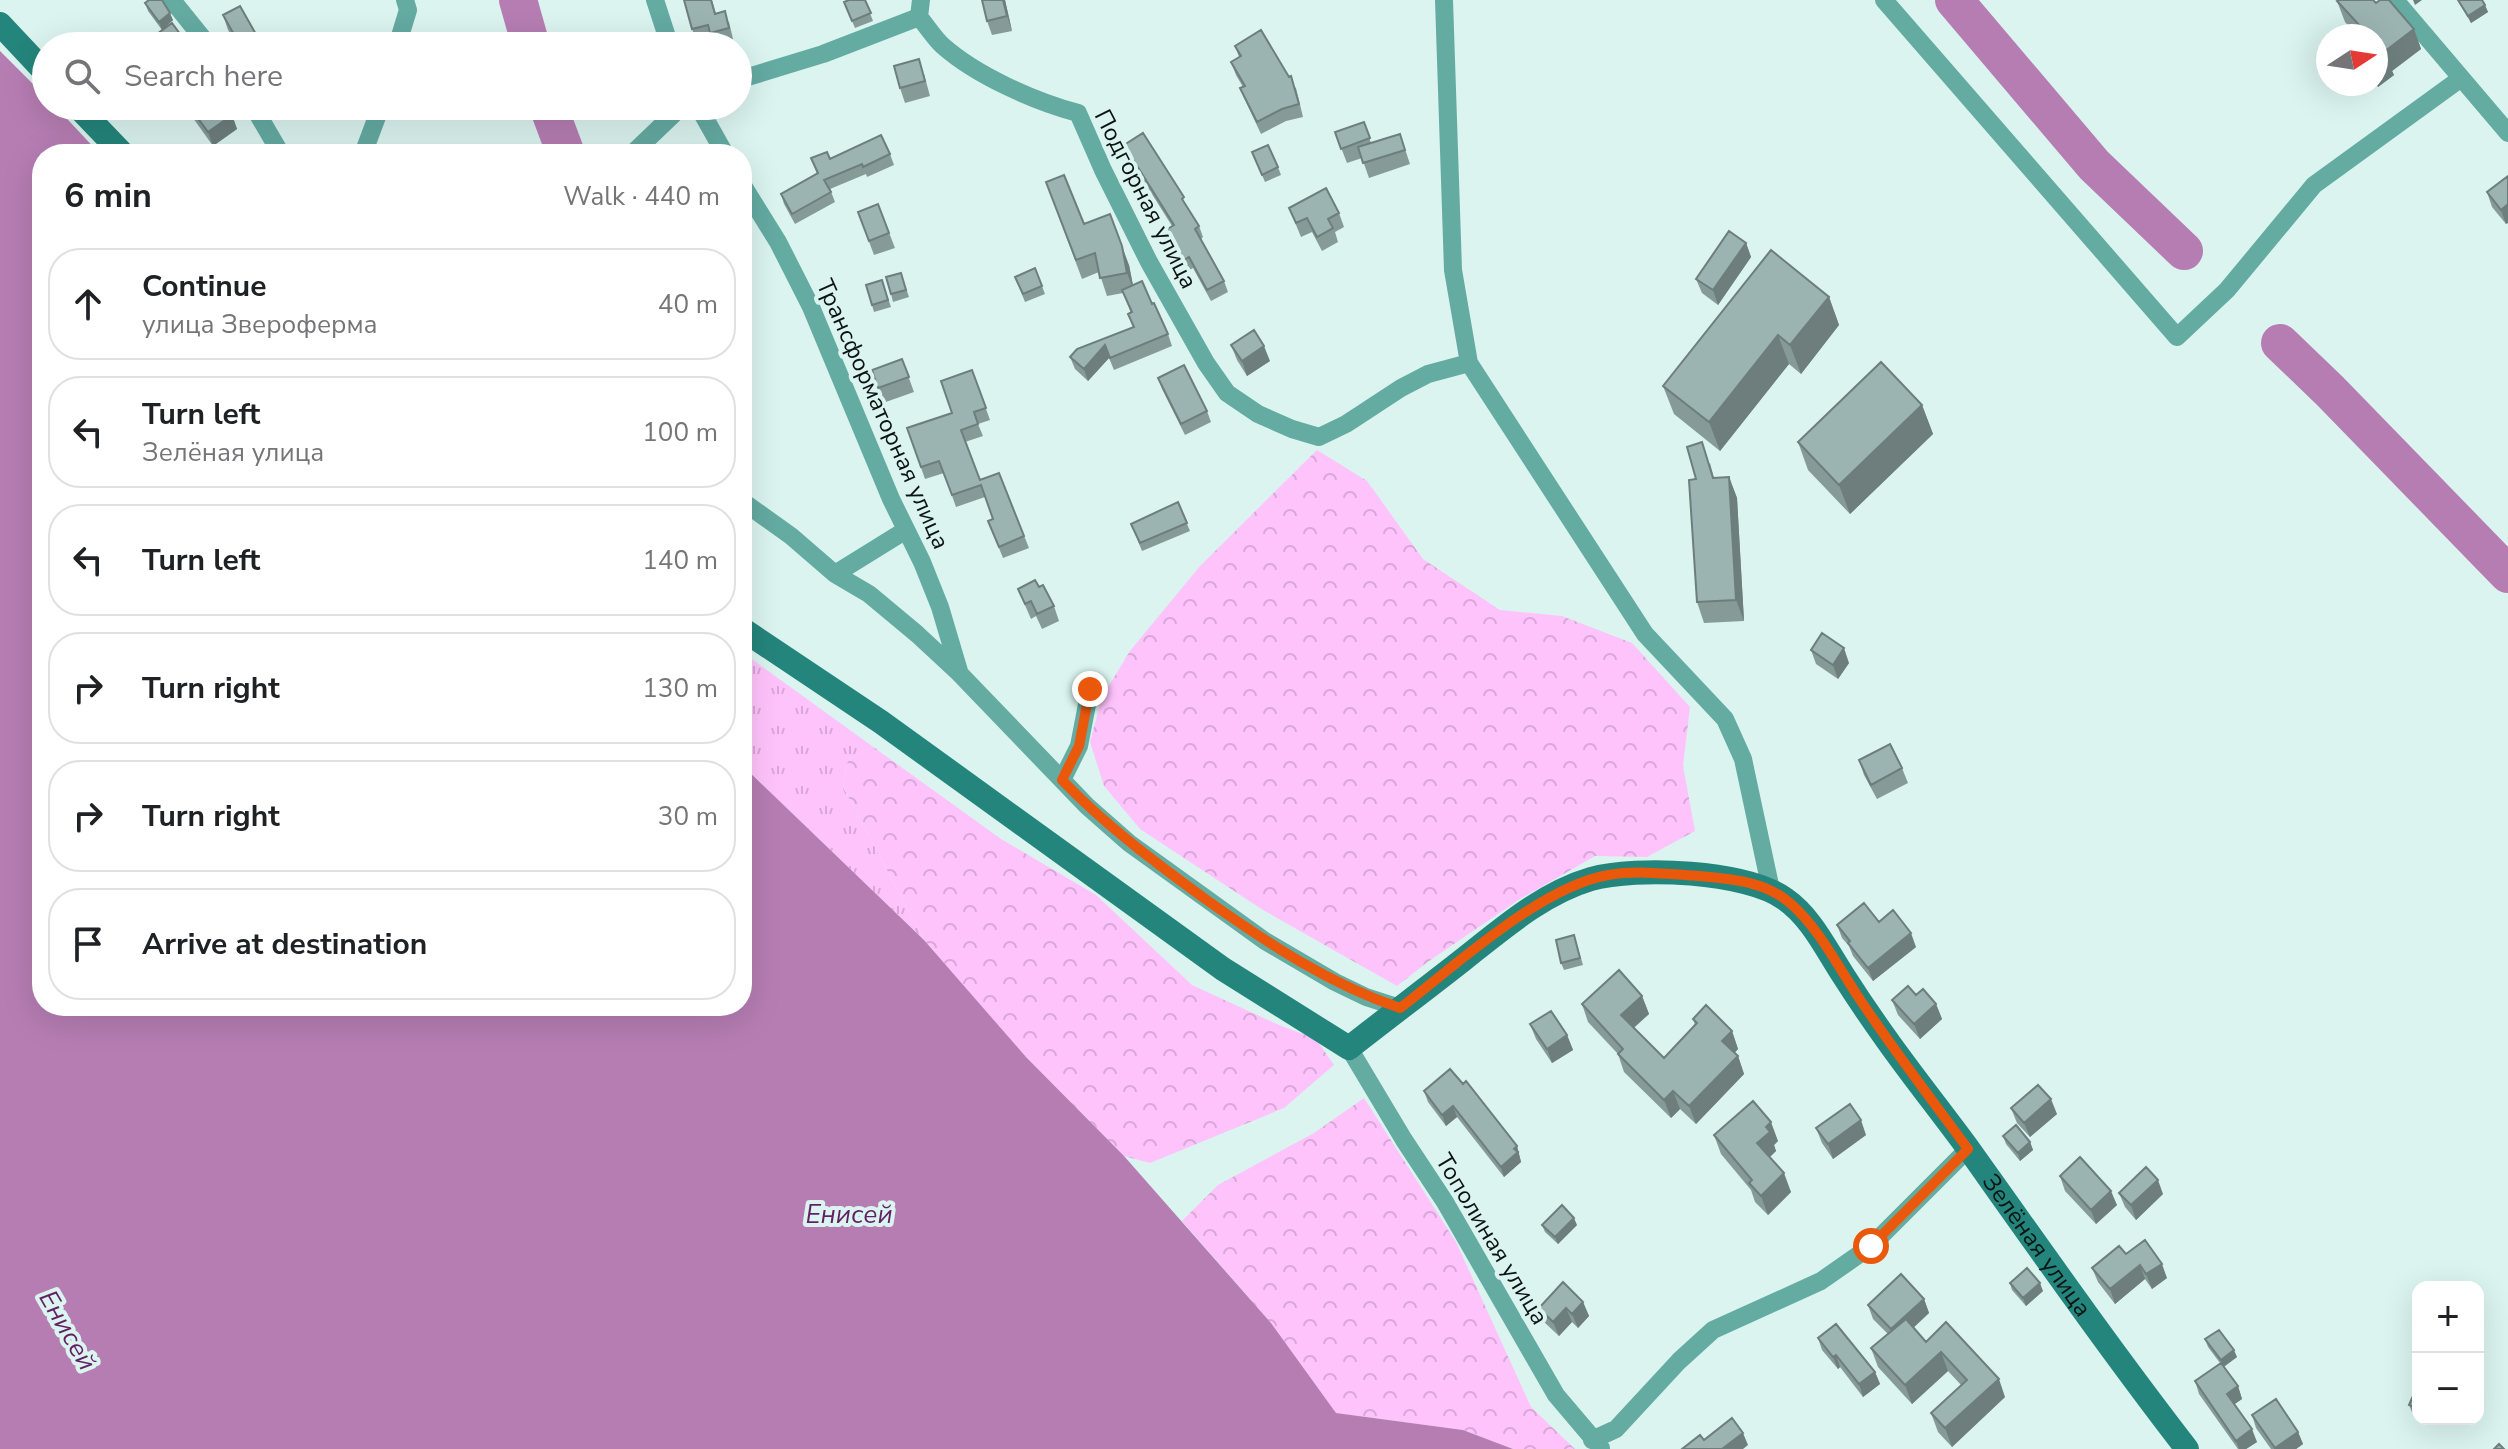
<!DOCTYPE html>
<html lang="en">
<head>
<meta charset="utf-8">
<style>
  :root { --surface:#fff; --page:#f6f6f6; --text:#202124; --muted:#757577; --line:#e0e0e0 }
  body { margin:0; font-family:"Nunito Sans",sans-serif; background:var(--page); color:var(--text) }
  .controls { position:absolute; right:24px; bottom:24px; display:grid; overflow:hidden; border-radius:16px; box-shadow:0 8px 32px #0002 }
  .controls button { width:72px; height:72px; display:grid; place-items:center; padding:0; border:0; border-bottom:2px solid var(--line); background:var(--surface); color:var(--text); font:40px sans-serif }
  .compass { position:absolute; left:2316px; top:24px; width:72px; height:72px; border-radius:50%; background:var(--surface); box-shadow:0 8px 32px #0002; rotate:78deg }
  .stop { position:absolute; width:24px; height:24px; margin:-18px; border:6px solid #ea580c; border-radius:50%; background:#fff }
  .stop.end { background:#ea580c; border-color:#fff; box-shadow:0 2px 8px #0008 }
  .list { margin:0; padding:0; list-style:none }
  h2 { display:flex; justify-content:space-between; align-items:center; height:104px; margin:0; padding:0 32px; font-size:34px }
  h2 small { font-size:26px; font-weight:400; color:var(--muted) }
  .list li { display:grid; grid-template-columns:52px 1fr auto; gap:24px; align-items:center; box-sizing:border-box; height:112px; margin:0 16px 16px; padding:0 16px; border:2px solid var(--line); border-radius:32px }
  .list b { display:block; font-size:30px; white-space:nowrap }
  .list p { margin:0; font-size:26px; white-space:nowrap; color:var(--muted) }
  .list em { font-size:26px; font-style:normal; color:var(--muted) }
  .icon { flex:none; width:44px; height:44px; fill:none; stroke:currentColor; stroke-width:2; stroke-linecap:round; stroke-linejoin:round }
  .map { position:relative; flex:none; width:2508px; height:1449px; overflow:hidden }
  .search { position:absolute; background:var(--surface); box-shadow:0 8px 32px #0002; left:32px; top:32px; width:720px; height:88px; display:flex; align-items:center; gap:20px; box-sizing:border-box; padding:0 28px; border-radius:44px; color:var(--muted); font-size:30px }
  .panel { position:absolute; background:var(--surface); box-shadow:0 8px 32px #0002; left:32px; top:144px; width:720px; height:872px; border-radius:32px }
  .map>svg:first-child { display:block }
  .grass { fill:url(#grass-tufts) }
  .forest { fill:url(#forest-crowns) }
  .water { fill:#b67db3 }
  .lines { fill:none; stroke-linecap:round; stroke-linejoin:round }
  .river { stroke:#b67db3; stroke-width:38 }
  .street { stroke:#64aba2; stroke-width:18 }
  .secondary { stroke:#24857c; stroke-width:24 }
  .wall { fill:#869b98 }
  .shaded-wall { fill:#6d7e7c }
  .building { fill:#9cb4b1; stroke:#6d7e7c; stroke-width:2 }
  .route { stroke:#ea580c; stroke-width:10 }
  .labels { text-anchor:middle; stroke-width:8; stroke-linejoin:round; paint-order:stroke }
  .street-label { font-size:24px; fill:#0b1412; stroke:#dbf4f0 }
  .water-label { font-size:26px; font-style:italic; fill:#631f63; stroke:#dbf4f0 }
</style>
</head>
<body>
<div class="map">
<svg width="2508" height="1449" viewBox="0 0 2508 1449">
  <defs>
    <pattern id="grass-tufts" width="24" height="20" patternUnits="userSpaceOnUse" patternTransform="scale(2)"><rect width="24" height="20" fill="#ffc3fc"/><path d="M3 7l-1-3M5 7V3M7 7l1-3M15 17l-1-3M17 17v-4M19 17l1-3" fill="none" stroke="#d9a7d7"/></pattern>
    <pattern id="forest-crowns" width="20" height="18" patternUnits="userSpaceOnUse" patternTransform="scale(2)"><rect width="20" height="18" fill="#ffc3fc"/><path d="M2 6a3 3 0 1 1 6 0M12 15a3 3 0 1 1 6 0" fill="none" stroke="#d9a7d7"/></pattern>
  </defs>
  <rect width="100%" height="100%" fill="#dbf4f0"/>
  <path class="grass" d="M742,652L872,746L848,760L843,787L924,940L742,765Z"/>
  <path class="forest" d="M1317,450L1367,481L1423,559L1500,610L1562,616L1632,643L1690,707L1683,766L1695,831L1647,857L1595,856L1520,899L1429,961L1397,986L1263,910L1140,829L1104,786L1090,742L1102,697L1130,651L1200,566Z
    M872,746L1001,839L1096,895L1192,985L1279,1025L1316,1039L1334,1065L1284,1108L1150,1163L1124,1156L1026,1057L924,940L843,787L848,760Z
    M1364,1098L1456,1242L1531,1407L1575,1449H1513L1463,1430L1336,1413L1271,1323L1182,1221L1218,1185L1314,1133Z"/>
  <path class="water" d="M0,51L46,97V106H55L100,154H42V1006H742V765L924,940L1026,1057L1124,1156L1271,1323L1336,1413L1463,1430L1513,1449H0Z"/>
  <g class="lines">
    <path class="river" d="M518,0L531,46
      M1954,0L2094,165L2184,251
      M548,106L566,154
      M2280,343L2330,391L2508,574"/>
    <path class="street" d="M172,0L209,46
      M655,0L670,46
      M921,0L919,17C927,26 934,38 943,46C977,76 1034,101 1078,113L1103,170L1149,262L1206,363L1227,393L1258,414L1292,429L1319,437L1346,424L1401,388L1428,374L1469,363
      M1444,0L1453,270L1469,363L1645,634L1725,719L1743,759L1771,890
      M1884,0L2177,337L2227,290L2314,185L2460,79
      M2395,0L2508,133
      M397,46L408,10L405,0
      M738,80L823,54L919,17
      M253,106L281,154
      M698,106L725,154
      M363,154L381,106
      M632,154L682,106
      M742,184L778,242L811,307L891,499L922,562L940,607L959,671
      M742,501L791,536L835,574L869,594L917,634L959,673L1087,806L1129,843L1265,941L1335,982L1366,997L1400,1008
      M835,574L906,530
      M1062,780L1079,746L1090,689
      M1349,1048L1404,1140L1445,1202L1556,1395L1601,1448
      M1592,1440L1616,1429L1679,1361L1713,1330L1821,1281L1871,1246L1968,1149"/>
    <g class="secondary">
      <path d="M0,24L46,73"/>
      <path d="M77,106L123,154"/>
      <path id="s1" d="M742,629L881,722L1223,969L1349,1048C1387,1018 1426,989 1464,959C1502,929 1543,893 1591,879C1637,866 1746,871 1785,899C1811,917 1826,949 1843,975C1857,997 1872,1019 1887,1040C1914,1078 1943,1114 1970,1151C2041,1251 2112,1352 2187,1449"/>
    </g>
  </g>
  <path class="wall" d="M712,0L716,14L729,22L733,39L713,44L711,36L696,40L692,29Z
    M865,0L873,21L855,28L844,2Z
    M1005,0L1012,31L992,35L987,21Z
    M2458,0H2482L2488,12L2471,23Z
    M2337,1L2376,3L2414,29L2421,49L2392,71L2394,75L2378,87L2376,84V36L2355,33L2345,22Z
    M145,3L173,20L162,30L148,11Z
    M223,15L257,36L260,46H238L228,30Z
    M1235,46L1296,88L1303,117L1286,121L1261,134L1245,100L1240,88L1243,87L1236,75L1231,62L1239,57Z
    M924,74L930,96L905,103L900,88Z
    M189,106L232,115L237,129L213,146L193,118Z
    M1364,122L1371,143L1400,134L1410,164L1369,178L1362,158L1347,163L1335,132Z
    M1124,145L1188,209L1199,226L1203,237L1201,239L1224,281L1228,292L1211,301L1193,268L1188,271L1170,241L1166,230L1172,226L1128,156Z
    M1252,152L1278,167L1281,175L1265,182Z
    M890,154L894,165L867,177L866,174L830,189L835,202L795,224L784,204L781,194L817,174L811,158L830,159Z
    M2508,176L2506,224L2492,207L2487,192Z
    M1046,182L1084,224L1129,265L1133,285L1152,304L1168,334L1172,346L1114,370L1109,358L1088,381L1075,369L1070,357L1133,327L1128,314L1131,313L1123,293L1107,296L1099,272L1082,279Z
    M878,204L895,248L874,255L858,212Z
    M1289,208L1339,213L1344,227L1335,232L1338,242L1322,251L1312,232L1301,237Z
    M1746,243L1751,257L1718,305L1702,293L1696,279Z
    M1035,268L1045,294L1025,302L1015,277Z
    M901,273L909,297L893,302L891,294Z
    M882,280L891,307L874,312L866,285Z
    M1829,297L1839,325L1801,374L1789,364L1720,451L1674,414L1663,386Z
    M1231,345L1270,361L1247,376L1237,360Z
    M902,359L914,392L883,403L872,370Z
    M972,370L990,420L978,424L983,436L965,442L980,480L999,473L1029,548L1003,558L988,521L993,519L985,497L956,507L944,473L925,479L907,428L952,413Z
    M1158,378L1207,411L1211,422L1185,435L1162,389Z
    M1922,405L1933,434L1850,514L1808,470L1798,442Z
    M1710,463L1714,478L1729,477L1737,498L1744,621L1704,623L1697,602L1696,479Z
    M1178,502L1190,531L1142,551L1131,524Z
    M1039,587L1054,606L1059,621L1042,629L1036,616L1031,619L1018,589Z
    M1811,650L1849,663L1838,679L1816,664Z
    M1859,760L1902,768L1908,783L1877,799L1864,775Z
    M1879,922L1916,947L1873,981L1853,956L1849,946L1842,938L1837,925Z
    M1574,935L1583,965L1564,970L1561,963Z
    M1916,995L1936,1004L1942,1019L1920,1039L1898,1015L1892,1000Z
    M1642,996L1649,1014L1634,1028L1664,1058L1695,1025L1693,1019L1732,1031L1738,1049L1734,1053L1738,1056L1744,1074L1696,1124L1680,1109L1671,1118L1624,1072L1618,1054L1588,1022L1582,1004Z
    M1530,1024L1567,1035L1573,1050L1552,1063L1536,1039Z
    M1450,1069L1517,1146L1521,1162L1504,1177L1457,1117L1446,1126L1428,1102L1424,1091Z
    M2011,1108L2057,1114L2030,1137L2017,1123Z
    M1816,1128L1866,1135L1833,1159L1822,1143Z
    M1714,1135L1778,1141L1774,1145L1776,1151L1770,1157L1791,1192L1768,1215L1755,1202L1751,1190L1721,1154Z
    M2003,1136L2030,1142L2033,1150L2020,1161L2006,1144Z
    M2060,1176L2117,1205L2096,1224L2065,1191Z
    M2119,1193L2163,1194L2136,1220L2125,1207Z
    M1542,1225H1577L1558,1244L1545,1232Z
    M2126,1254L2167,1278L2152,1289L2145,1279L2115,1304L2098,1282L2092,1268Z
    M2010,1283L2043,1291L2026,1306L2012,1290Z
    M1924,1299L1929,1313L1913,1328L1926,1342L2005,1397L1952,1447L1938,1432L1931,1413L1962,1386L1948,1371L1912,1404L1878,1367L1871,1348L1888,1334L1873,1319L1868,1305Z
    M1583,1302L1589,1316L1578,1328L1572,1322L1559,1336L1544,1322L1539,1308Z
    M1818,1338L1875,1372L1880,1384L1863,1397L1840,1367L1838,1369L1822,1350Z
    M2205,1339L2237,1357L2224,1367L2238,1386L2242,1399L2234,1404L2257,1442L2246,1449H2238L2199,1394L2195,1381L2220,1363L2208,1347Z
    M2418,1390V1415L2412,1412L2409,1405Z
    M2252,1415L2298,1432L2303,1444L2296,1449H2271L2256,1428Z"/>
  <path class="shaded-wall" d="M1003,0H1005L1012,31L1007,16Z
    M2413,0H2422L2415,5Z
    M2485,5L2488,12L2471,23L2468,16Z
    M170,13L173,20L162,30L159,22Z
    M2414,29L2421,49L2392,71L2394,75L2378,87L2376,80V62L2384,52Z
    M232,115L237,129L213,146L208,132Z
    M2508,204V223L2506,224L2501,210Z
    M1746,243L1751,257L1718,305L1713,290Z
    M1122,246L1129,265L1134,291L1127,273Z
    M1829,297L1839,325L1801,374L1790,345Z
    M1778,335L1789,364L1720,451L1709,422Z
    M1105,345L1109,358L1088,381L1084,369Z
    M1264,346L1270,361L1247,376L1242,361Z
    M1922,405L1933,434L1850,514L1839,485Z
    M1729,477L1737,498L1744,621L1736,600Z
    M1844,648L1849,663L1838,679L1833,665Z
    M1911,933L1916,947L1873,981L1868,968Z
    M1642,996L1649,1014L1627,1033L1621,1015Z
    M1936,1004L1942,1019L1920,1039L1914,1024Z
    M1732,1031L1738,1049L1729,1059L1722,1041Z
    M1567,1035L1573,1050L1552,1063L1547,1049Z
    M1738,1056L1744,1074L1696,1124L1689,1106Z
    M1673,1091L1680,1109L1671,1118L1664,1100Z
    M2051,1099L2057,1114L2030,1137L2024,1123Z
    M1453,1106L1457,1117L1446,1126L1442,1115Z
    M1861,1120L1866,1135L1833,1159L1828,1144Z
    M1771,1122L1778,1141L1774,1145L1776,1151L1764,1162L1757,1143L1766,1127Z
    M2030,1142L2033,1150L2020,1161L2018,1153Z
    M1517,1146L1521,1162L1504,1177L1501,1167Z
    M1784,1173L1791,1192L1768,1215L1761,1196Z
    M2158,1180L2163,1194L2136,1220L2131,1205Z
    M2111,1191L2117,1205L2096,1224L2091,1210Z
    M1574,1218L1577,1225L1558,1244L1555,1237Z
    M2162,1264L2167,1278L2152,1289L2146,1274Z
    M2140,1265L2145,1279L2115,1304L2110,1289Z
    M2040,1283L2043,1291L2026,1306L2023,1298Z
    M1924,1299L1929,1313L1896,1344L1891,1329Z
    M1583,1302L1589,1316L1578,1328L1572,1314Z
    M1566,1308L1572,1322L1559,1336L1553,1322Z
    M2234,1350L2237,1357L2223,1367L2221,1360Z
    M1941,1352L1948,1371L1912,1404L1905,1385Z
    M1836,1355L1840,1367L1838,1369L1833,1357Z
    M1875,1372L1880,1384L1863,1397L1859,1384Z
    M1999,1379L2005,1397L1952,1447L1945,1428Z
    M2238,1386L2242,1399L2232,1406L2227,1394Z
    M2252,1429L2257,1442L2246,1449H2239L2236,1441Z
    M2298,1432L2303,1444L2296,1449H2275Z
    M1743,1433L1748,1445L1743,1449H1722Z"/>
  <path class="building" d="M149,0H162L170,13L159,22L145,3Z
    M684,0H711L715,14L725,11L729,28L710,33L708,25L692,29Z
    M849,0H865L871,13L852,21L844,2Z
    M982,0H1003L1007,16L987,21Z
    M2339,0H2373L2376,3L2380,0H2389L2414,29L2384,52L2386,55L2376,62V36H2351L2362,28L2337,1Z
    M2458,0H2482L2485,5L2468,16Z
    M240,6L257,36L240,45L223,15Z
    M172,23L188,45L187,46H160L153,37Z
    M1261,30L1289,77L1291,76L1299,104L1282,109L1257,122L1240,88L1245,86L1231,62L1241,56L1235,46Z
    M919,59L925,81L900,88L894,66Z
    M189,106H226L232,115L208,132Z
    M1364,122L1370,138L1341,149L1335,132Z
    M1143,133L1184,197L1182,199L1199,226L1195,229L1224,281L1207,290L1189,257L1184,260L1166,230L1174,225L1124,145Z
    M1400,134L1405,150L1363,163L1358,147Z
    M881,135L890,154L863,167L862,164L824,180L831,192L792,214L781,194L818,173L811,158L827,152L830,159Z
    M1268,145L1278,167L1262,175L1252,152Z
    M1064,175L1084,224L1110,214L1122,246L1127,273L1100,278L1095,253L1076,260L1046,182Z
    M2508,176V204L2501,210L2487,192Z
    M1326,188L1339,213L1328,219L1333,228L1317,237L1307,218L1296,223L1289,208Z
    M878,204L889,233L869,241L858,212Z
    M1729,231L1746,243L1713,290L1696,279Z
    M1771,250L1829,297L1790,345L1778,335L1709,422L1663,386Z
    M1035,268L1042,286L1023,294L1015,277Z
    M901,273L906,290L891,294L886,277Z
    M882,280L888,300L872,305L866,285Z
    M1142,281L1152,304L1154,303L1168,334L1110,358L1105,345L1084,369L1070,357L1077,349L1134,327L1128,314L1132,312L1122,290Z
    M1254,330L1264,346L1242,361L1231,345Z
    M902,359L909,377L878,388L872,370Z
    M1881,362L1922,405L1839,485L1798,442Z
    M1184,365L1207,411L1181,424L1158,378Z
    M972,370L986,408L974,412L978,424L961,430L980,480L999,473L1024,536L999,547L988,521L993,519L981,485L952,495L939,461L921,467L907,428L952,413L941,381Z
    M1702,442L1713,478L1729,477L1736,600L1697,602L1689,480L1696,479L1687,447Z
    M1178,502L1187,523L1140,543L1131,524Z
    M1035,580L1039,587L1043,585L1054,606L1037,614L1031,601L1025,604L1018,589Z
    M1822,633L1844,648L1833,665L1811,650Z
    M1890,744L1902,768L1871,785L1859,760Z
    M1864,903L1879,922L1893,910L1911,933L1868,968L1848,943L1850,941L1837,925Z
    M1574,935L1580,958L1561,963L1556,940Z
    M1619,970L1642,996L1621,1015L1664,1058L1697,1023L1693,1019L1706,1005L1732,1031L1722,1041L1738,1056L1689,1106L1673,1091L1664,1100L1618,1054L1623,1049L1582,1004Z
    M1908,986L1916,995L1923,989L1936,1004L1914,1024L1892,1000Z
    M1551,1011L1567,1035L1547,1049L1530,1024Z
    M1450,1069L1463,1084L1466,1081L1517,1146L1514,1149L1518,1152L1501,1167L1453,1106L1442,1115L1424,1091Z
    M2038,1085L2051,1099L2024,1123L2011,1108Z
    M1753,1101L1771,1122L1766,1127L1770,1132L1757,1143L1784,1173L1761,1196L1749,1183L1752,1180L1714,1135Z
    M1850,1104L1861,1120L1828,1144L1816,1128Z
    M2016,1125L2030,1142L2018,1153L2003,1136Z
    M2080,1157L2111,1191L2091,1210L2060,1176Z
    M2146,1167L2158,1180L2131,1205L2119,1193Z
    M1562,1205L1574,1218L1555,1237L1542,1225Z
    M2145,1240L2162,1264L2146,1274L2140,1265L2110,1289L2092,1268L2119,1246L2126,1254Z
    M2027,1268L2040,1283L2023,1298L2010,1283Z
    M1901,1274L1924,1299L1891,1329L1868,1305Z
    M1563,1282L1583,1302L1572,1314L1566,1308L1553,1322L1539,1308Z
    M1906,1319L1926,1342L1946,1322L1999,1379L1945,1428L1931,1413L1967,1380L1941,1352L1905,1385L1871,1348Z
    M1836,1324L1875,1372L1859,1384L1836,1355L1833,1357L1818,1338Z
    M2219,1330L2234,1350L2221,1360L2205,1339Z
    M2221,1363L2238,1386L2227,1394L2252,1429L2236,1441L2195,1381Z
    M2416,1389L2418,1390V1408L2409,1405Z
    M2276,1399L2298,1432L2275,1448L2252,1415Z
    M1732,1418L1743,1433L1722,1449H1682L1700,1435L1704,1440Z
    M2499,1444L2504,1449H2494Z"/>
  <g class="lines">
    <path class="route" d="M1090,689L1079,746L1062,780C1106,826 1156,863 1208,901C1269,944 1329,984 1400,1008C1455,966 1540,887 1608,875C1638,870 1669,874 1699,876C1730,879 1765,881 1790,903C1820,929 1839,969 1861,1001C1895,1052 1932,1100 1968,1149L1871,1246"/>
  </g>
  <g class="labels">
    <g class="street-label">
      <text transform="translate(1146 199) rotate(63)" y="8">Подгорная улица</text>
      <text transform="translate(883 414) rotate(66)" y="8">Трансформаторная улица</text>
      <text transform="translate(1492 1239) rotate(59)" y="8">Тополиная улица</text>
      <text dy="8" stroke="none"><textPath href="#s1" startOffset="1662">Зелёная улица</textPath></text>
    </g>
    <g class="water-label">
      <text x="849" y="1223">Енисей</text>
      <text transform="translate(68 1330) rotate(60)" y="9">Енисей</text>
    </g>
  </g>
</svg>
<div class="controls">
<button>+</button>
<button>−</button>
</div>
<svg class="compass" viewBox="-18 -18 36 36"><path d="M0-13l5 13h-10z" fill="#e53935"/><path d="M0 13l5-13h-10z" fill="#757577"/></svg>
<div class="stop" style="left:1871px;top:1246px"></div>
<div class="stop end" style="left:1090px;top:689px"></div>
<div class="search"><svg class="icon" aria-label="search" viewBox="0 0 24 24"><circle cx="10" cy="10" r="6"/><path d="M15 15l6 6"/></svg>Search here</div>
<section class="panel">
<h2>6 min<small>Walk · 440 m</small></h2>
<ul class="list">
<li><svg class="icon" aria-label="ahead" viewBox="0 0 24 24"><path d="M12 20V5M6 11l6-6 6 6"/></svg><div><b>Continue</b><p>улица Звероферма</p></div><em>40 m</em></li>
<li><svg class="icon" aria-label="left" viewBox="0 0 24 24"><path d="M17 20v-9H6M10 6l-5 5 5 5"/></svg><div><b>Turn left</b><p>Зелёная улица</p></div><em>100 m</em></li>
<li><svg class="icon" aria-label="left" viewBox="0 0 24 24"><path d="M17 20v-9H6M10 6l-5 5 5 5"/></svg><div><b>Turn left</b></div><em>140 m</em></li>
<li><svg class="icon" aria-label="right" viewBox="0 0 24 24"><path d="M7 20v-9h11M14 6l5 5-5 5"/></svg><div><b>Turn right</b></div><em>130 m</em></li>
<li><svg class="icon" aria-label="right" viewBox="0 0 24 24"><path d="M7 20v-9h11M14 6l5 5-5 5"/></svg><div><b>Turn right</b></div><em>30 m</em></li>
<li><svg class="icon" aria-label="arrive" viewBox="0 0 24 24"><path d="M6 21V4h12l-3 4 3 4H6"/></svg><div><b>Arrive at destination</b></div></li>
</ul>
</section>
</div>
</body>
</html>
